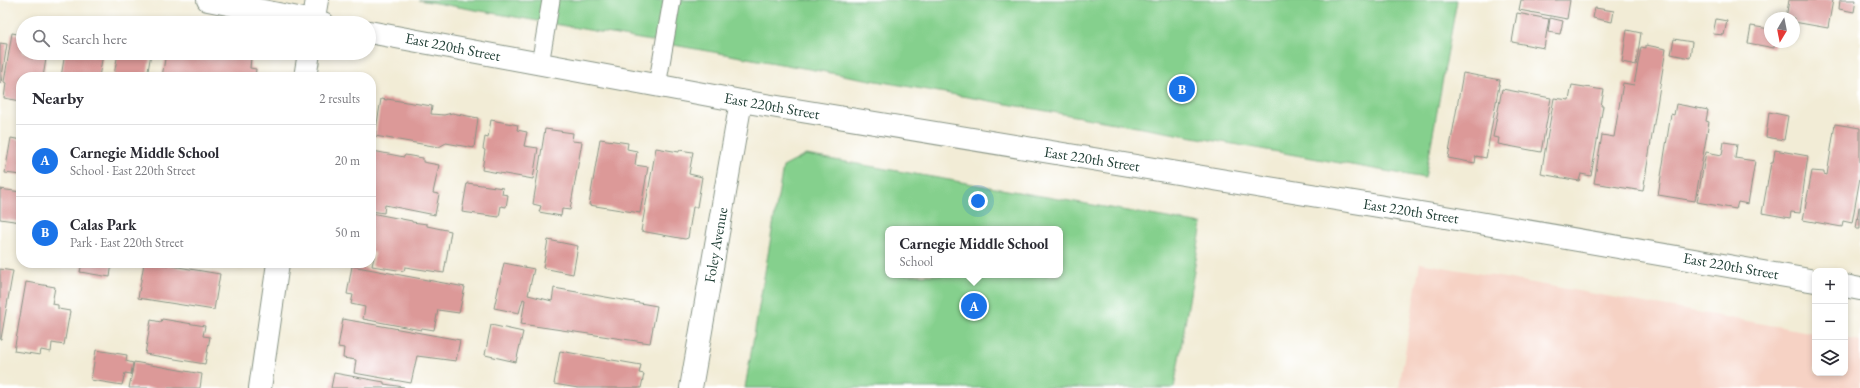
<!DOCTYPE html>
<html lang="en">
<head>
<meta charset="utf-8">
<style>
  :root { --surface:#fff; --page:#f2f2f3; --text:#2b2b33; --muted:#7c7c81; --line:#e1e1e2; --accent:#1a73e8 }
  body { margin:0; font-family:"EB Garamond",serif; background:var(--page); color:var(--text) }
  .controls { position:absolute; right:12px; bottom:12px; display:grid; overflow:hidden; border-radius:8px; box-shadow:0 2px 6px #0003 }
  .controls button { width:36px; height:36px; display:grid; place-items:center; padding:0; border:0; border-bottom:1px solid var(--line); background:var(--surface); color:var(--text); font:20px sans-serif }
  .compass { position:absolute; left:1764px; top:12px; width:36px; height:36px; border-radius:50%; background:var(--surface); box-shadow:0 2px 6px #0003; rotate:190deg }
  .you { position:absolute; left:978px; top:201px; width:14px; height:14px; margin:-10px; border:3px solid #fff; border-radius:50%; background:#1a73e8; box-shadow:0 0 0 6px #1a73e833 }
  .badge { display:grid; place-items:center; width:26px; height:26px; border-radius:50%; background:var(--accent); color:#fff; font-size:13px; font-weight:700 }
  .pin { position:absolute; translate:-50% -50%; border:2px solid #fff; box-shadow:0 1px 4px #0006 }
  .popup { position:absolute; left:885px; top:226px; width:178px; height:52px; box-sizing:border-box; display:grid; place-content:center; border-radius:8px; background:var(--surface); filter:drop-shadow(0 1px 3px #0005); font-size:13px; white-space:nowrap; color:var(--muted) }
  .popup b { font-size:15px; color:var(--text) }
  .popup::after { content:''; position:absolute; left:50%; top:100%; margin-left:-8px; border:8px solid transparent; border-top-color:var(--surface) }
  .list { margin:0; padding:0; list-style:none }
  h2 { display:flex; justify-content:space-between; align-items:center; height:52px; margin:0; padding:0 16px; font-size:17px }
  h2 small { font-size:13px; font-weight:400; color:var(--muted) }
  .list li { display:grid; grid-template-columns:26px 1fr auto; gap:12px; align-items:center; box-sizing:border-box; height:72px; padding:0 16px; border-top:1px solid var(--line) }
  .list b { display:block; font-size:15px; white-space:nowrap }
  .list p { margin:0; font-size:13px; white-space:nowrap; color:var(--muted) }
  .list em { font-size:13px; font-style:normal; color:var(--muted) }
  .icon { flex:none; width:22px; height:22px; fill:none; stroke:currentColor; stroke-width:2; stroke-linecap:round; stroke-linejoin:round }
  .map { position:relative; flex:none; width:1860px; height:388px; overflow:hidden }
  .search { position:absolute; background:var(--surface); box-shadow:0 2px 6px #0003; left:16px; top:16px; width:360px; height:44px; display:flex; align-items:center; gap:10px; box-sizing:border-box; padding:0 14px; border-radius:22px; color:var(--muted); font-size:15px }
  .panel { position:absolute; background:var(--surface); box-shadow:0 2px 6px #0003; left:16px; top:72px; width:360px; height:196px; border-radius:16px }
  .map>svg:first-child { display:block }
  .built { fill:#f6d2c4 }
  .green { fill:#85d08d; stroke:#528660; fill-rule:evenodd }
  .building { fill:#dc9998 }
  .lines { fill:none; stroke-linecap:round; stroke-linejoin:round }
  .lane-casing { stroke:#889485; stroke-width:19 }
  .street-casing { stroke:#889485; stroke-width:24 }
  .secondary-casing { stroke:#889485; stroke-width:24 }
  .lane { stroke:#fff; stroke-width:17 }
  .street { stroke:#fff; stroke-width:22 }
  .secondary { stroke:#fff; stroke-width:22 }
  .labels { text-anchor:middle; stroke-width:3.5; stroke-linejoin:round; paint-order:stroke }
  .street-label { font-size:15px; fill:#1f3d34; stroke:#fff }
</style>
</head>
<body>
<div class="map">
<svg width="1860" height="388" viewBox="0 0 1860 388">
  <rect width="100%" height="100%" fill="#fff"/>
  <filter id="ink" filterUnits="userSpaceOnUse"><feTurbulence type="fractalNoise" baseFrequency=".025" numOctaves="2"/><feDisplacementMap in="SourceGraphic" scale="8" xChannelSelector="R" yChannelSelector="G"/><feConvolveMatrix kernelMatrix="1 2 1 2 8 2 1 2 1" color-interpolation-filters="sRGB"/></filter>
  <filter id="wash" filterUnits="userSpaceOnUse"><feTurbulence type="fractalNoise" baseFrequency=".012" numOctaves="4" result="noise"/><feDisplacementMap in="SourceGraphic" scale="16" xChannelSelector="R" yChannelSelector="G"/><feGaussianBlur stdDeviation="0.9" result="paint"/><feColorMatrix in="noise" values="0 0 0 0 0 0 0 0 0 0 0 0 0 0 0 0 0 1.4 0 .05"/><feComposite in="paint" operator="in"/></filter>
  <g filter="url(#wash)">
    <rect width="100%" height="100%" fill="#f2ecd6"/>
    <path class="built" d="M1420,263L1815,333V373H1845V338L1860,341V388H1399Z"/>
    <path class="green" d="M419,0H1457L1425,178Z
      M806,155L1202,224L1174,388H745L783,167ZM888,229H1060V275H888Z"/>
    <g id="blocks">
      <path class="building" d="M1521,0H1570L1567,19L1519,10Z
        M1789,0H1833L1828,28L1794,22V18H1786Z
        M1840,0H1856L1854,12L1839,9Z
        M1595,8L1614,11L1612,22L1593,18Z
        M1517,13L1549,19L1544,48L1512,42Z
        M1550,18L1563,21L1560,34L1548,32Z
        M1716,19L1727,21L1724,35L1713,34Z
        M1751,26L1770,29V42H1775L1774,48L1748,43Z
        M1627,30L1641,33L1636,65L1622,62Z
        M12,33L23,35V53H47L43,77H21V101L4,98L6,83L4,82Z
        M1674,39L1692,42L1690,58L1671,54Z
        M0,43L7,44L1,83H0Z
        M1646,45L1666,49L1643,191L1594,183L1602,135L1614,137L1623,83L1634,85L1641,47L1646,48Z
        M65,53L103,54L99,77H61Z
        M118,53H151L147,77H128L114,75Z
        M166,53H221L251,58L250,68L256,69L255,77H162Z
        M1463,73L1500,80L1486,158L1476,156L1475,163L1448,158Z
        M1572,85L1604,90L1601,106H1603L1591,176L1581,174L1579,181L1541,174L1554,98L1569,100Z
        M1502,89L1551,98L1541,152L1498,144L1499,138L1493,137Z
        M381,99L387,100V99L432,106L431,114L444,115L452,113L478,118L474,148L446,143L439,147L375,136Z
        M1676,104L1708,110L1706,121L1709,122L1695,201L1658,195L1671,114L1674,115Z
        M1769,112L1788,116L1784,140L1766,137Z
        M491,120L518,125L517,130L527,132L524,146L538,148L533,179L482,170L485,150L483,149L485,137L488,138Z
        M1835,124L1860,128V178L1852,223L1843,221L1842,227L1803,220L1812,171L1824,172V174L1827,175Z
        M545,129L573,133L572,141L582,142L570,210L562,209L561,216L539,212L541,206L533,204Z
        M11,138L21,140V175L5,173Z
        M600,139L628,143L627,149L637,151L635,165L648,167L640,213L589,205Z
        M1724,142L1737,144L1735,158L1755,161L1748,204L1738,202L1736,209L1697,202L1706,152L1722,155Z
        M656,148L679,152V150L693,152L689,174L702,177L697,207H693L688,238L685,239L641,231Z
        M1775,150L1808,156L1800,213L1791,212L1790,218L1762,213L1771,163H1773Z
        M373,151L404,157L405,155L423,158V162L439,165L433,193L439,194L435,215L385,205L384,213L371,211V187L373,180H371Z
        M467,183L503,188L502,194L508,195L506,207L501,206L499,217L462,212Z
        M0,189L21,192V222L0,219Z
        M1859,207H1860V229H1856Z
        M371,213L412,221V222L427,224V226L451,231L444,273L405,267L404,271L372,266L375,253L371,252Z
        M548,240L578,246L573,274L543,268Z
        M82,263H112L110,277L80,272Z
        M144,263H154L220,274L214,310L138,298Z
        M504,263L534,269L528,295L552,301L554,288L657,306L650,343L521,324L525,300L523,299L519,313L494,308Z
        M352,266L465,287L459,313L438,310L434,330L422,328L421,330L363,319L365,307L351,304L353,295L347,294Z
        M0,269L13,271L1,339H0Z
        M26,282L55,287L52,304L58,305V309L70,311L64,345L52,343L51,352L41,350L40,355L14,351Z
        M162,319L205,326L203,336L210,337L205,364L145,354L151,320L161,322Z
        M343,319L460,340L456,361L417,356L411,383L354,373L356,360L343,358L344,348L338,347Z
        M491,325L523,332L516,362L485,355Z
        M96,350L127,355L126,361L133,363L131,374L125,373L122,385L91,380Z
        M560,351L641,365L639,373L644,374L641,388H578L554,384Z
        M134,362L202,374L200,388H129Z
        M334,373L384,382V384L404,387V388H331Z"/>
    </g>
  </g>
  <g filter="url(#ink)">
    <use href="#blocks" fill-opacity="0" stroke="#889485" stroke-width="1"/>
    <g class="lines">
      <defs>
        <path id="lane" d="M540,64L551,0
          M657,86L672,0"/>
        <path id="street" d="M313,23L317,0
          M305,77L309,53
          M260,388L278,263
          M691,388L741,101"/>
        <path id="secondary" d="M208,0L323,23
          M369,32L741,101L1445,217L1815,281
          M1845,286L1860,289"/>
      </defs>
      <use href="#lane" class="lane-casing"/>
      <use href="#street" class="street-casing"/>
      <use href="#secondary" class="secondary-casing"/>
      <use href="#lane" class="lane"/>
      <use href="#street" class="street"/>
      <use href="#secondary" class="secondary"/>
    </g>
  </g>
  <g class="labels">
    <g class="street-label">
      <text transform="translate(453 47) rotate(11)" y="5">East 220th Street</text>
      <text transform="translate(772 106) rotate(10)" y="5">East 220th Street</text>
      <text transform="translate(1092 159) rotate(9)" y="5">East 220th Street</text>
      <text transform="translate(1411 211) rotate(9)" y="5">East 220th Street</text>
      <text transform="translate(716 245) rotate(-80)" y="5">Foley Avenue</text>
      <text transform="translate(1731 266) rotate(10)" y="5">East 220th Street</text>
    </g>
  </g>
</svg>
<div class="controls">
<button>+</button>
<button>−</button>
<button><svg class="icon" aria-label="layers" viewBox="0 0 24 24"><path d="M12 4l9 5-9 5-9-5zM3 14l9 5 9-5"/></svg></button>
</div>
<svg class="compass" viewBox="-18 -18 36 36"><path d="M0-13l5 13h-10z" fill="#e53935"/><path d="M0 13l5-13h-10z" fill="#7c7c81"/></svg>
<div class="you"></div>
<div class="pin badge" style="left:974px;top:306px">A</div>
<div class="popup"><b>Carnegie Middle School</b>School</div>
<div class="pin badge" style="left:1182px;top:89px">B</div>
<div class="search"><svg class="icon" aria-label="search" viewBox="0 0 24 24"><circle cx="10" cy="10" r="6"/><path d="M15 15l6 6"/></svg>Search here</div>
<section class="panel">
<h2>Nearby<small>2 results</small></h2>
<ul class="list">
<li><span class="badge">A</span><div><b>Carnegie Middle School</b><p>School · East 220th Street</p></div><em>20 m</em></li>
<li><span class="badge">B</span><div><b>Calas Park</b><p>Park · East 220th Street</p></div><em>50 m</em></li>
</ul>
</section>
</div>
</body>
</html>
